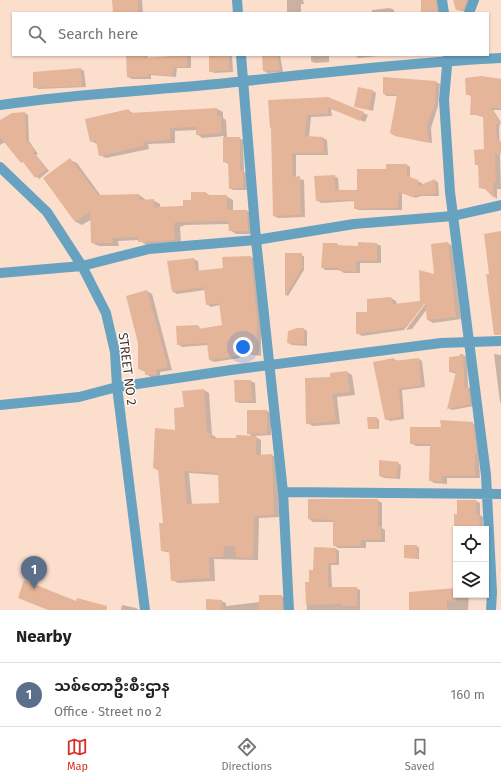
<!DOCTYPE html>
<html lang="en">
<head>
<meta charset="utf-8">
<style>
  :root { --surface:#fff; --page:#f6f6f6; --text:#222; --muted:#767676; --line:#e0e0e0; --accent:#d93025 }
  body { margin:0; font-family:"Fira Sans","Noto Sans Myanmar",sans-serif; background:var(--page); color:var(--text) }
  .controls { position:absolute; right:12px; bottom:12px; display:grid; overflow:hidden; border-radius:0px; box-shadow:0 1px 3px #0004 }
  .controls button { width:36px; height:36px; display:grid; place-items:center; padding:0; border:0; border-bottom:1px solid var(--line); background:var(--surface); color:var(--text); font:20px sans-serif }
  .you { position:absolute; left:243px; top:347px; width:14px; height:14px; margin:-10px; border:3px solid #fff; border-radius:50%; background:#1a73e8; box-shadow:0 0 0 6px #1a73e833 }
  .badge { display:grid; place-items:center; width:26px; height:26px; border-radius:50%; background:var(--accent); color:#fff; font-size:13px; font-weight:700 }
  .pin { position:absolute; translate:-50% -33px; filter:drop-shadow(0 1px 2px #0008) }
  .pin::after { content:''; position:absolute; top:21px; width:14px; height:12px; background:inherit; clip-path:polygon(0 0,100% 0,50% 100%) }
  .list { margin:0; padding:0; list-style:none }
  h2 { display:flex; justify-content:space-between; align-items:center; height:52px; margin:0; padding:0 16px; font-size:17px }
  h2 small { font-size:13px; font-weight:400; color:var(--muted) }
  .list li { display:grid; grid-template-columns:26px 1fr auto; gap:12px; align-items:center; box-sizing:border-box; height:64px; padding:0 16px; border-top:1px solid var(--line) }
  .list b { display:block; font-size:15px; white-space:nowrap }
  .list p { margin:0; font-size:13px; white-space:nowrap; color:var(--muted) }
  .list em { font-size:13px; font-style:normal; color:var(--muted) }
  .icon { flex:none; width:22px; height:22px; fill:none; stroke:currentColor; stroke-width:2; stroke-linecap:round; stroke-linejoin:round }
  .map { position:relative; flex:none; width:501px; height:610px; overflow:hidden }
  .search { position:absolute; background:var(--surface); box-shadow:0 1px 3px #0004; left:12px; right:12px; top:12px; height:44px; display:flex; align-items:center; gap:10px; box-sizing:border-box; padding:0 14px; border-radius:0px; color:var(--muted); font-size:15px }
  .sheet { height:116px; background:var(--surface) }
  nav { display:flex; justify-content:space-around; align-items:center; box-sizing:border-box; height:56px; border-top:1px solid var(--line); background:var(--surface); font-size:11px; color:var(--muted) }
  nav a { display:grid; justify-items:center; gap:2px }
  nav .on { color:var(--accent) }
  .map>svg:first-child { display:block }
  .shadow { fill:#0003; fill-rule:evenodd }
  .building { fill:#e5b599; fill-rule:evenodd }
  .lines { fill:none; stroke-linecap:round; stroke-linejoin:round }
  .minor { stroke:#67a2c0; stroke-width:10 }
  .labels { text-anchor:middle; stroke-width:3; stroke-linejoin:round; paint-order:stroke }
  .street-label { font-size:13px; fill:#473428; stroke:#fff }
</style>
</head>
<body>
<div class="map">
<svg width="501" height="610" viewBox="0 0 501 610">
  <rect width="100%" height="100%" fill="#fcdecd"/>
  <path class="shadow" d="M113,0H142L143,13H114Z
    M287,0H303L304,4H301V13H287Z
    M422,0H440V13H408L422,12Z
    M456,0H471L467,12L457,10Z
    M390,8L394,10V13H372V10Z
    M127,55H147L148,59L189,55L191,56V68H177L176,77L151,75V79H132L128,77Z
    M210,55H232L233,72L214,73L210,71Z
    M263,55H280L283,72L267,73L264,71Z
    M311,55H329V62L315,63L311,61Z
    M355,55H378L379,56L358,58Z
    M402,55H435L404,56Z
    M81,69L84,71L86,87L38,89L34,87Z
    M481,77L501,79V110H493L501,122L499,127L501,189H497V199L487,190L480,187L479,166L476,164L485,150L484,117L471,114L472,97L467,94Z
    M384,78L436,82L440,84L438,106L431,128L432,143L395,135L397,96H387L384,94Z
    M373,91L376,93L373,111L355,106Z
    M328,98L368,115L365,122L331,109L332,116L311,117L309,137L323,138L327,140L328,155H296V178L304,180L305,217L278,218L274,216L272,128Z
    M217,109L223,112V118L226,120L227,138H239L243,140L244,172L246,173L247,190H233L230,188L229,164L224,162V136L202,138L197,134V130L175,131V143L148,144L149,149L106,158L100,155L97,144L91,141L128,110L134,114Z
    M25,113L28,115L29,141L38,154L36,155L49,171L39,179L5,142L0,145V122Z
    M70,160L77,163L101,196L139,195L145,199V201L153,200L160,204V208L184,207L206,193L211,196H226L233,200V211H247L253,215L254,234H236L230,230L229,224L185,225L180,227L181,243L146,245L139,240L118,241L119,246H99L92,243V219L82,225L76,222L44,179Z
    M407,165L410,167V178L422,183V185L434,180L438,182L439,196H421L416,198L402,193V210H358L355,208V201L321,203L317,200L334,176L338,178L339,191H358L387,170Z
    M359,243L377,244L381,246V263H360V273H344L340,270H325L322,267L337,244L340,246L359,247Z
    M448,243L452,246L461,319L433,323L428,320L427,309L412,329L406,330L426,303H424L404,330L362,336L357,333L368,313L391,298L396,301L397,305L421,301L435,276Z
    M286,254L304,256V270L288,296L286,295Z
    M251,257L255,259L261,323V356L239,353L240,358L214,362L210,360L208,345L182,347L178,344L198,326L202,330L223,326L220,305L211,307L207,304L205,290L177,294L173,292L193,259L198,261L199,272L224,269Z
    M147,291L152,294L172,370L160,372V377H151L146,374V372L139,369Z
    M304,329L307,331V346L292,345L288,343Z
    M494,354L501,355V403L500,402Z
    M463,355L467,357L468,387L472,389L474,406L452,410L449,408L457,374L450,372V358Z
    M394,359L398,361L419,359L422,361L425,387L402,390L404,419L390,421L386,419Z
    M347,372L352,375L355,395L337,397L340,424L313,426L307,423L331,378Z
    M251,381L255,383L256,403H239L236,401Z
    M204,390L209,393L212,435L216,437V439L253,437L248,433L267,411L271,413V435L254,436L261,440V456L272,455L277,459L279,517L259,518L258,560L214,559L215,581L178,583L172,580L171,553L162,551L164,524L159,471L154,468L176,431L185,408ZM189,473L219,475L220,504L192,505Z
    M368,418L379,419V429H369Z
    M472,423L477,426L480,478H447V484L434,483L430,480V446H416L411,443L442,428Z
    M398,463L401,465L400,479L384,478L380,476Z
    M377,500L382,503V528L385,530V542H366V548H338L334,545V522H313L309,519Z
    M476,501L480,503V515L483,517V529H456V543L455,515Z
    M405,546L419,547V559L405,558Z
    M336,549L339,551V565H331L332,588H356L360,590V610H307L306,583H310L314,571Z
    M456,589V595H469L468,610H410Z
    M281,596L286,598V610H207L221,601L226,603V606L260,602Z
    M122,605L136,608L139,610H121Z"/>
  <path class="building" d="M112,0H138V13H113Z
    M421,0H436L437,13H421Z
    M453,0H467L463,10H456Z
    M126,55H145V58L187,55V67H174L172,76L148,74V77H127Z
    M209,55H229V70L209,72Z
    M262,55H277L280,70L263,71Z
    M81,68L82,86L33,88V72Z
    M481,76L501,79V108H491L500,122L496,125L497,141H501V154H495L496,182L493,184L494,198L485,189L479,188L478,165H475L474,150L484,149L483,115H470L471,95H466L465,78Z
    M383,77L436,81L435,104L427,125L429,143L395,136L390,133L397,95L383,94Z
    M358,87L373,90L369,110L354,107Z
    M328,97L364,112L360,121L328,107V114L307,115L305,136L323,137L324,153H292L293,177L300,176L301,215L273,216L271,128H270L268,100Z
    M217,108V116H221V133L196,135V127L170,128V140L143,142L144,146L99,156L96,140L90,142L85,119L129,109V113Z
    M25,112L26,139L35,151L33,153L46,169L35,178L23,162L21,163L0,137V120L12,113Z
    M223,137H240V170H243V188L229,189L228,162H223Z
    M70,158L98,195L139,194V200L154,199V207L183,206V200H191V192H206V195H227V210H247L248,231H229L228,221L178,222L174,223L175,240L138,242V237L112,238L113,243H91L90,211L75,222L43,178Z
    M386,164H407V176L418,180V186L435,179L436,194L417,195L412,197L399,192L398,208L354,209V200L316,201L314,176L335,175V190H357V169H386Z
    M501,231V335H494L486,274H489L484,234Z
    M358,242L377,243V261H356V272L339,271V268H321L323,243H337V245L358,246Z
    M448,242L456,317L427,320L425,303L407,327L356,334V312H367V299L391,297L393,304L420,301L419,270L434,274L431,244Z
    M285,253H302V268L285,296Z
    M251,256L257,320V355L236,352V356L209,360L207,343L177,345L176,326L198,325L199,329L222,325L219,303L206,305L204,287L172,292L167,261L194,258L196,271L223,268L222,257Z
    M147,290L168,367L156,370V375H145V370L138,369V343L126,296Z
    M297,328H304V344L287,343L288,331Z
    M460,354H463L465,389L468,386L470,404L447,409L456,372H449V357L459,356Z
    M394,358V361L419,358L421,386L399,388L401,417L385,420L373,362Z
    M347,371L350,392L332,394L336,421L306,424L305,378L330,377V373Z
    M234,380H251L252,401L235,402Z
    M204,389L207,433H211V438H236V435L256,436V455L272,454L274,515L254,516L253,558L236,557L235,546H224L223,557H209L210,578L171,581L169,551H161L159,523H163L158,469L153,468L155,428L175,430L174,408L184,407L182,391ZM184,471L218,473L219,503L187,504Z
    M247,410H267V434H247Z
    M367,417H377L378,429H368Z
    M440,420L473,422L477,454H475V476H442V482L429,481L430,444H410V427H441Z
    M379,460L399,462L396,478L379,476Z
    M308,499H378V526H381V540H361V546H333V520L308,519Z
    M457,500H476V514H479L480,529H454V514H457Z
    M404,545H417L418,558H404Z
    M314,547L336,548V563H328V587H357V606H342V604L306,605L305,582H309V570H313Z
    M24,580L76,601L77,598L107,606V610H48L18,598Z
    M456,588V602L447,600V610H409V592Z
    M259,595H282V610H259Z
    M206,599L222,600L221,610H206Z"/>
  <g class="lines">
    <path class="minor" d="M237,0L238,13
      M442,0L444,13
      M469,13L474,0
      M241,55L256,240L283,492L289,610
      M448,55L444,100L450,192L486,475L492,592L491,610
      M0,105C72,94 145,91 217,84C312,74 406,63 501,58
      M0,167L47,212L82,266L106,313L115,352L117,387L145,610
      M0,273L82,266L149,249L256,240L354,224L453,216L501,205
      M0,405L79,397L117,387L231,370L441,343L501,341
      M283,492L501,494"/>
  </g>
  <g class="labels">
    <g class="street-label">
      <text transform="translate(128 369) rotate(83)" y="5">STREET NO 2</text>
    </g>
  </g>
</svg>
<div class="controls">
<button><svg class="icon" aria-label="locate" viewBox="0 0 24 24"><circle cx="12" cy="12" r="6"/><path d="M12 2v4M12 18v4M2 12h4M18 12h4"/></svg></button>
<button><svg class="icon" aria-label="layers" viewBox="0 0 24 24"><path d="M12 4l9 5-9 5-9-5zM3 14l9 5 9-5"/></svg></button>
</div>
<div class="you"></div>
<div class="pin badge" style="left:34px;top:589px;background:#5c6f8a">1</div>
<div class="search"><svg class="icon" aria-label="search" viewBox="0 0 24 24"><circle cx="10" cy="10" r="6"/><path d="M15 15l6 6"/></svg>Search here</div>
</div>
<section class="sheet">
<h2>Nearby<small></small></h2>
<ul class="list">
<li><span class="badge" style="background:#5c6f8a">1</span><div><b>သစ်တောဦးစီးဌာန</b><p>Office · Street no 2</p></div><em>160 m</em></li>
</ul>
</section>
<nav>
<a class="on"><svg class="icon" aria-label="map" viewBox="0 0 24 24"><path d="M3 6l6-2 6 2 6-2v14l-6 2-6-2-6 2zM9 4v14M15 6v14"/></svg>Map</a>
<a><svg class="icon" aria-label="directions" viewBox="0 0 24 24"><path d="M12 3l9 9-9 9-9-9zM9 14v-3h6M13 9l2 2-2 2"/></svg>Directions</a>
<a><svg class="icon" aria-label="saved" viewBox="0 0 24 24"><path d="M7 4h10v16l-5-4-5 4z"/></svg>Saved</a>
</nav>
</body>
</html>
